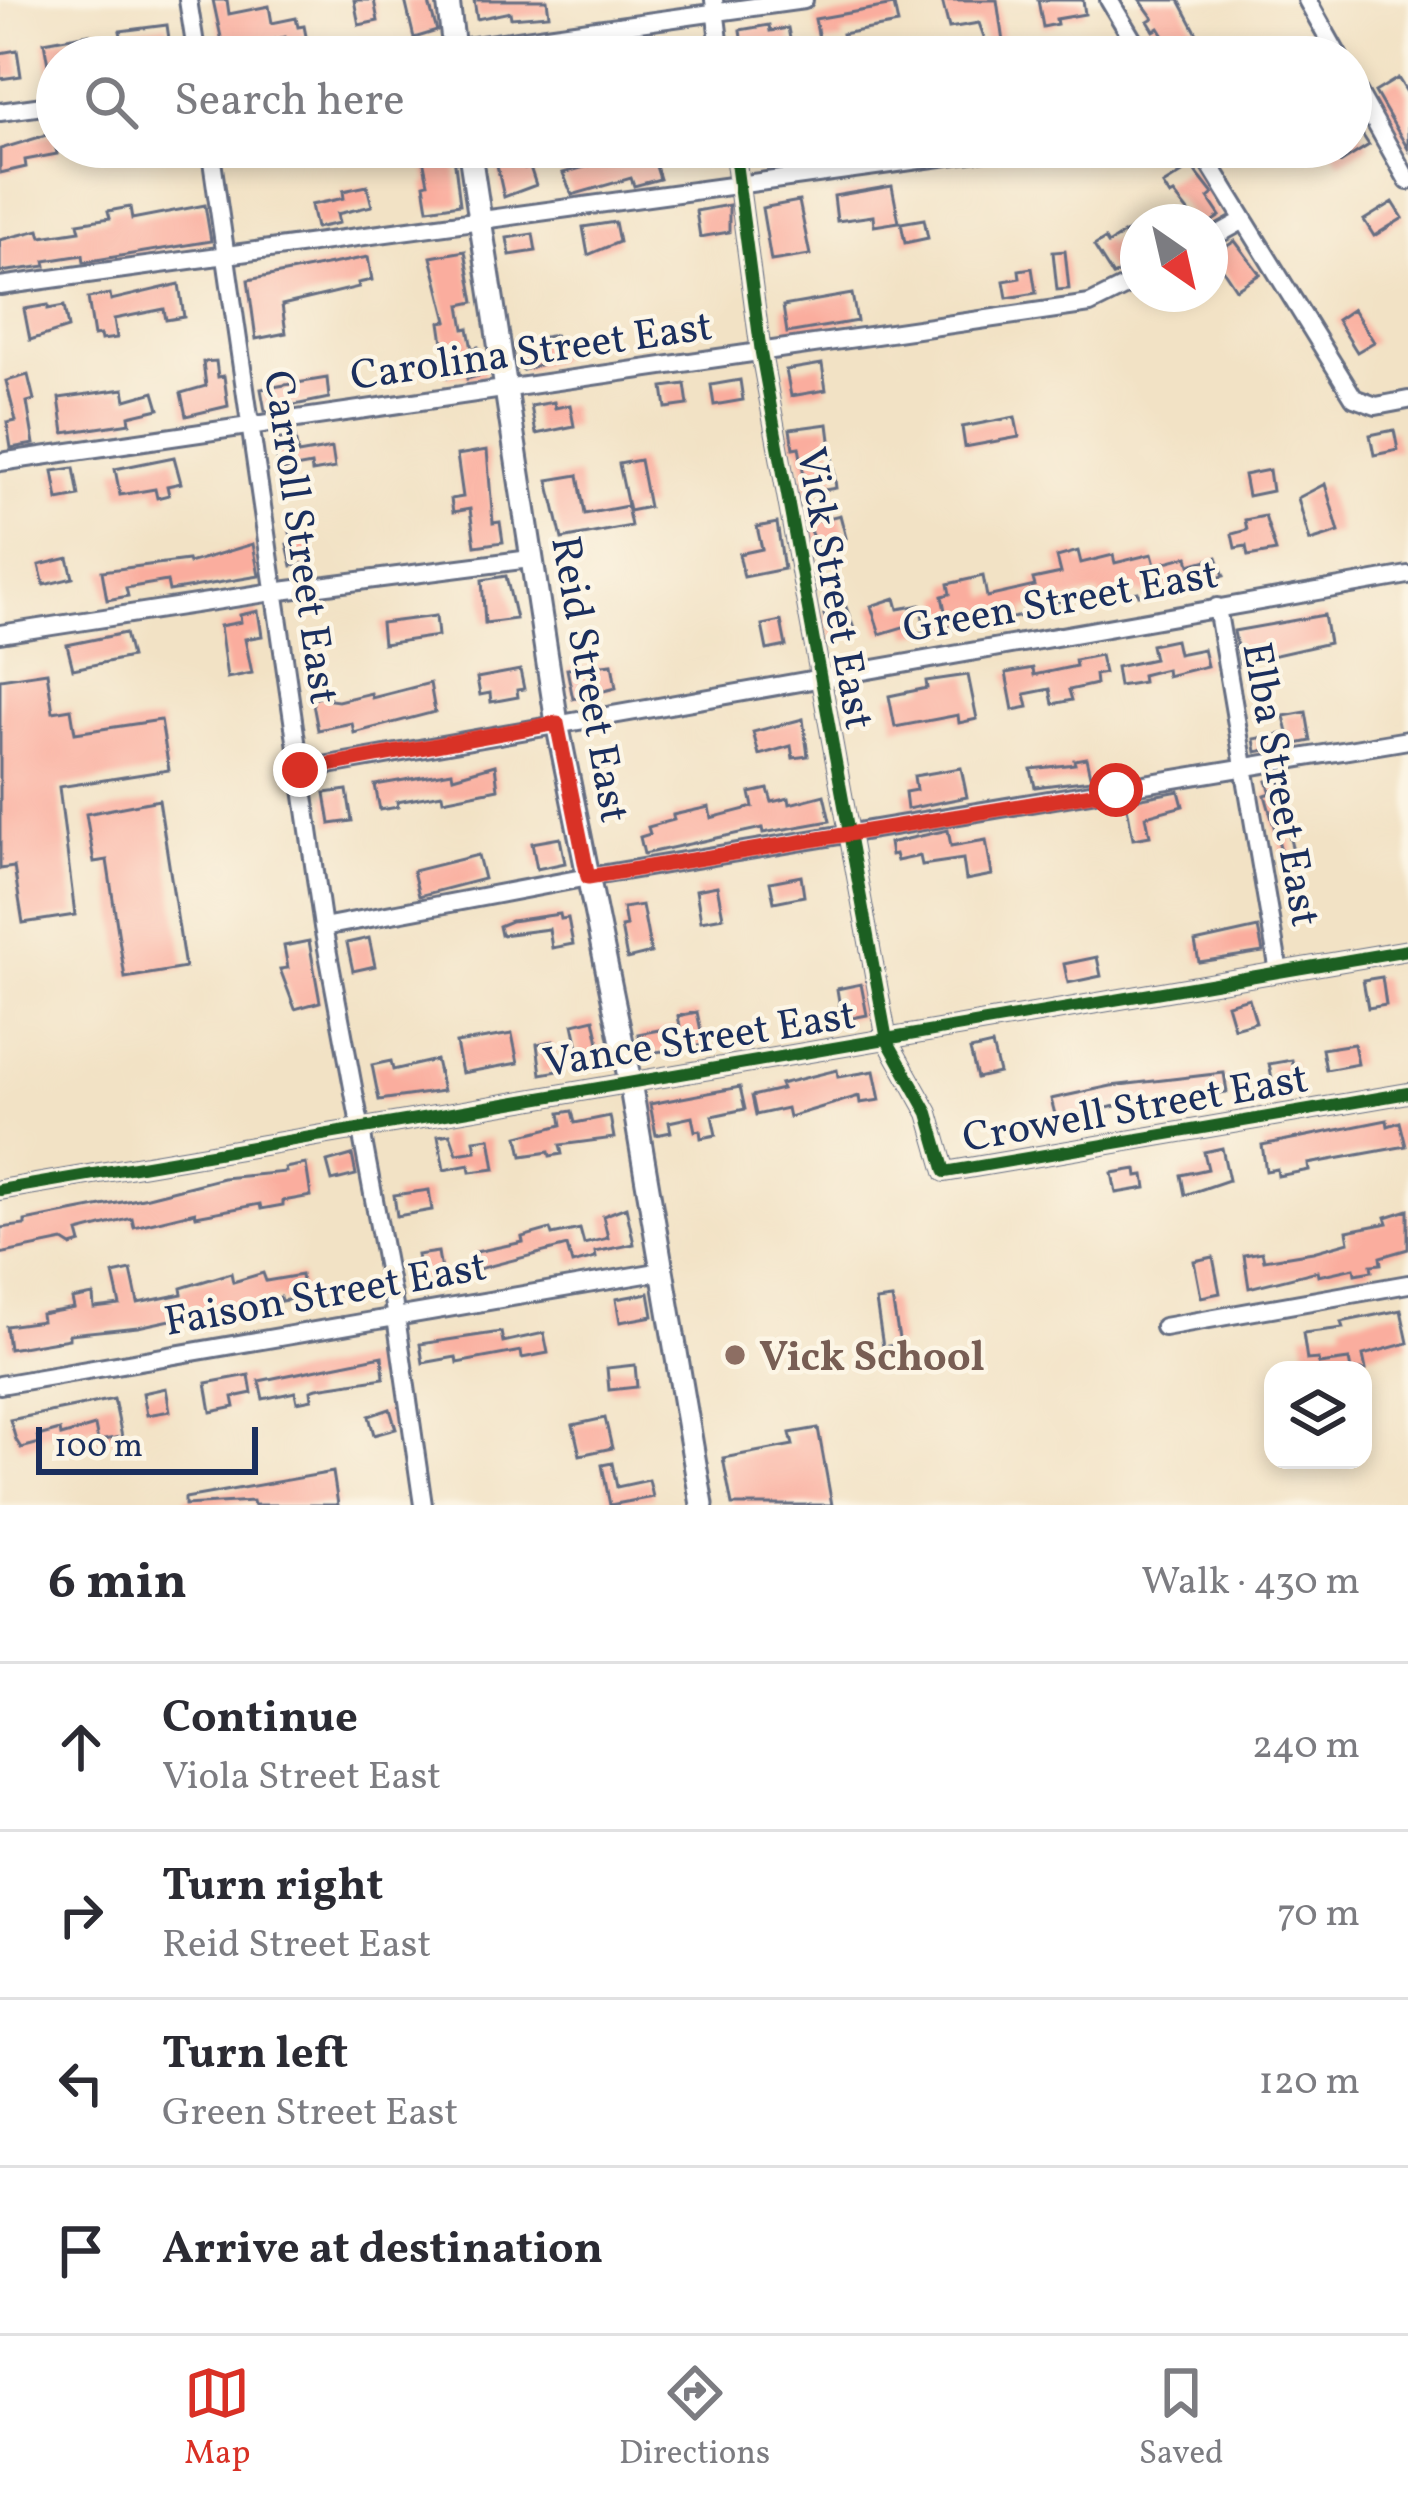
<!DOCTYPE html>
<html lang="en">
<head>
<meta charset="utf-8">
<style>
  :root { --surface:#fff; --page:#f7f7f7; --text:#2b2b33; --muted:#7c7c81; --line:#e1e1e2; --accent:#d93025 }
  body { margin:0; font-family:Vollkorn,serif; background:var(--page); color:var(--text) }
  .controls { position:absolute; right:36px; bottom:36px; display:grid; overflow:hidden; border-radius:24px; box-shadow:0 6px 18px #0003 }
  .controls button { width:108px; height:108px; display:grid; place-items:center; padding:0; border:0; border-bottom:3px solid var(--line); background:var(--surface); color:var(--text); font:60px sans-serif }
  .compass { position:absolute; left:1120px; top:204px; width:108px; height:108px; border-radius:50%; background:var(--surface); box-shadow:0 6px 18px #0003; rotate:146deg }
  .scale { position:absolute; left:36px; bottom:30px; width:222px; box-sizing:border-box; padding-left:12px; border:6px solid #1b2f5e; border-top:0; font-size:33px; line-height:42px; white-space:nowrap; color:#1b2f5e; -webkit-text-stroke:9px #fcf5e5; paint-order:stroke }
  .stop { position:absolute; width:36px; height:36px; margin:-27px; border:9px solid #d93025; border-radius:50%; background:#fff }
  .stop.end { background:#d93025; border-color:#fff; box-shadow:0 3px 12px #0008 }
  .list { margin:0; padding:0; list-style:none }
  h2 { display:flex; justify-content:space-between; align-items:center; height:156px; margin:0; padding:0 48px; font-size:51px }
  h2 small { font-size:39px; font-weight:400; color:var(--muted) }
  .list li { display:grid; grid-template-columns:78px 1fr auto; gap:36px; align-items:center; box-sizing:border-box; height:168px; padding:0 48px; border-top:3px solid var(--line) }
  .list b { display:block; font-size:45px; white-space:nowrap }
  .list p { margin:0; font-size:39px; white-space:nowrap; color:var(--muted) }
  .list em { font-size:39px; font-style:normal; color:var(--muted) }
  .icon { flex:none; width:66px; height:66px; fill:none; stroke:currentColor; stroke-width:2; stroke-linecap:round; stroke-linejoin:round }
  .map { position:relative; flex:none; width:1408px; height:1505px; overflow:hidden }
  .search { position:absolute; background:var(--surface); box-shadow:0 6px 18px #0003; left:36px; right:36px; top:36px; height:132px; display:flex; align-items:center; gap:30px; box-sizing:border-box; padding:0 42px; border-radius:66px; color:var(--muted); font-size:45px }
  .sheet { height:828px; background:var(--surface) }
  nav { display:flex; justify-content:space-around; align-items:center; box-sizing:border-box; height:168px; border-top:3px solid var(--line); background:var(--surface); font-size:33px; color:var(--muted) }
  nav a { display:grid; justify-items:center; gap:6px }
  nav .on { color:var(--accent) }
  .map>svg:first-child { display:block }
  .building { fill:#faad9e }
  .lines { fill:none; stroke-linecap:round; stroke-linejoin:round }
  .minor-casing { stroke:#666e82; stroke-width:22 }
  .tertiary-casing { stroke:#666e82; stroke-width:27 }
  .minor { stroke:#fff; stroke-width:16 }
  .tertiary { stroke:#fff; stroke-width:21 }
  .cycleway-casing { stroke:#fcf5e5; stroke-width:20 }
  .cycleway { stroke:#1b5e20; stroke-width:12 }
  .route { stroke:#d93025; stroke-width:15 }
  .education-dot { fill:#8d6e63; stroke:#fcf5e5; stroke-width:4.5 }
  .labels { text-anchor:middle; stroke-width:9; stroke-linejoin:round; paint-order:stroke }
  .street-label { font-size:42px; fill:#1b2f5e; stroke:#fcf5e5 }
  .education-label { font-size:42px; font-weight:bold; fill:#785e54; stroke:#fcf5e5; text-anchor:start }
</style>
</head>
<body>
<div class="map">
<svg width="1408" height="1505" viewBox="0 0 1408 1505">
  <rect width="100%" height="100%" fill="#fcf5e5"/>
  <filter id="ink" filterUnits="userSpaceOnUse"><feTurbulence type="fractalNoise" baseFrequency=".00833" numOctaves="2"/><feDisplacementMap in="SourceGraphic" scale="24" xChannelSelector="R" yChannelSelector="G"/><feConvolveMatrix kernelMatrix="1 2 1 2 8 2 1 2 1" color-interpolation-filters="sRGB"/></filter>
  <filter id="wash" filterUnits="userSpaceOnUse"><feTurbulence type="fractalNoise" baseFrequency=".004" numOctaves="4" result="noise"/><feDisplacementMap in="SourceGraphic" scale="48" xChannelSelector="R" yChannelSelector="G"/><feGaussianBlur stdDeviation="2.7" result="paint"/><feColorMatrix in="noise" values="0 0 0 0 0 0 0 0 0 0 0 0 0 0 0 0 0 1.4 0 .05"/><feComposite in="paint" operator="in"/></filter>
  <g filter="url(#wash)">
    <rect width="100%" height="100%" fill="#f2e2c5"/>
    <g id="blocks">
      <path class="building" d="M213,0H227L229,14L269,6L272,23L296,18L298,27L304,26L309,51L288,54L285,37L224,51Z
        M354,0H374L378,21L359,25Z
        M405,0H428L437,31L414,38Z
        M474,0H547L549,15L511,18L510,12L477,19Z
        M942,0H997L1003,42L987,45L979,23L949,28Z
        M1038,0H1083L1085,14L1056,19L1057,24L1043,27Z
        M1140,0H1179L1205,49L1192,57H1177L1159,28L1154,31L1148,21L1153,18Z
        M894,5L898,24L842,34L843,40L820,44L815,19Z
        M167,25L171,53L162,57H126L120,31Z
        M769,25L770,31L788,28L791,44L743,52L740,30Z
        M89,34L93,57H57V82H51L44,42Z
        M17,50L21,76L0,79V53Z
        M1398,78L1408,94V149L1375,92Z
        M1351,117L1369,145L1340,163L1330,147H1351Z
        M53,133L57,154L25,160L26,167L0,173V149Z
        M493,147H522L525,168L530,167L536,185L504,197Z
        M643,147H650L660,179L634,186L631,178L572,195L563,173L635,153L634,150Z
        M453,148L460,204L428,209L424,184L428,183L422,154Z
        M1192,167L1213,194L1208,198L1220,216L1211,222H1196L1174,194L1170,196L1163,185Z
        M367,186L372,206L337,214L339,223L316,228L311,205L344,198L343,191Z
        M892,186L899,222L874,226L873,216L837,221L834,196Z
        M799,201L810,255L771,261L762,208Z
        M1393,202L1403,218L1374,236L1364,220Z
        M205,205L211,241L84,262L83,255L45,261L46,266L0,272V240L39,230L41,237L80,231L78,223L110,218L108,211L130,207L132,219Z
        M729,205V232L700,237L696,211Z
        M924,219L928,238L905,243L901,223Z
        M615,222L619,242L588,255L583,227Z
        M1133,228L1138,235V261L1113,276L1094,246L1105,239L1108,244Z
        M533,234L536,251L510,255L507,238Z
        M1235,241L1260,274L1236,289L1222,268L1216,272L1210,262V257Z
        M465,251L474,302L460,305L464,329L468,328L472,349L478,347L485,374L467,379L466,373L448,377L440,322L447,321L431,257Z
        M1065,251L1069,289L1057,290L1053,252Z
        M368,257L372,280L358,283L359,287L282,305L286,333L256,339L248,280Z
        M1032,268L1036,293L1007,298L1004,281L1020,278L1019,270Z
        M179,284L184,317L166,320L164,309L114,319L117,338L101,340L100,335L94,336L88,298L110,294L111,300Z
        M852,294L857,321L787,333L783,306Z
        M48,305V309L64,306L68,328L30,340L24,309Z
        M1353,309L1374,342L1357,352L1337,320Z
        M555,335L559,359L523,370L518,342Z
        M216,361L218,377L224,376L228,406L186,416L181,393L206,386L203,362Z
        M822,364L826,390L791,396L786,370Z
        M28,375L34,400L27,402L34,444L11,448L7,423L16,421L6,381Z
        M327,378L329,398L265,411L261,389Z
        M740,380L743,400L714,405L711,385Z
        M685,384L688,405L666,408L663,387Z
        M124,389L126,400L154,392L159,409L129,416L130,423L64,433L59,398Z
        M554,402L555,408L570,405L574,426L536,434L531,406Z
        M1015,417L1019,437L965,447L962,427Z
        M828,424L836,488L807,493L799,447L793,448L790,429Z
        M1394,430L1398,450L1374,455L1370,435Z
        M295,437L298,454L332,448L335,468L312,472L311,465L279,471L274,440Z
        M487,450L493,523L500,522L503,542L475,546L470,509L453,512L451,499L463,497L457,455Z
        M174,457L181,483L167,486L169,495L157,498L155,489L120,495L115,469Z
        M640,460L649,507L629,511L619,464Z
        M74,468L79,496L58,500L53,471Z
        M1269,470L1272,491L1248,496L1244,475Z
        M578,475L585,514L627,506L631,526L562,539L548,480Z
        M1325,484L1339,532L1310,541L1298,498Z
        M840,515L846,538L816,545L807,523Z
        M1265,516L1276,551L1248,556L1246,546L1235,548L1232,534L1247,530L1245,520Z
        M777,523L784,569L744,577L739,554L762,549L757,527Z
        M308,528L315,561L292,566L287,544L292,542L290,532Z
        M253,544L259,576L169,591L167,581L126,588L128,596L107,600L102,571L188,560L189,563Z
        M1078,551L1081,563L1113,555L1115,563L1152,554L1155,565L1188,556L1190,565L1217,557L1224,576L1139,595L1138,592L1100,600L1098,593L1024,609L1026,615L1004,620L1003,615L949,630L942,596L950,594L948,584L983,576L987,597L1035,586L1033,579L1061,573L1057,557Z
        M68,558L73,578L44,585L39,565Z
        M506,576L516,619L485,623L482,580Z
        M895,598L898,609L920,605L926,632L909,635L906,626L880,634L871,606Z
        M846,607L856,634L834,642L824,615Z
        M258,611L262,636L245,639L252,673L227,678L220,626L241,622L240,615Z
        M1324,615L1329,643L1240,663L1234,631Z
        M436,616L438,636L383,644L381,623Z
        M781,621L786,646L767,650L762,625Z
        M125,633L131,657L73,669L67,645Z
        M1175,640L1178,654L1203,649L1207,666L1167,676L1166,669L1142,675L1143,682L1119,686L1116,667L1154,659L1151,645Z
        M1100,655L1104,673L1095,675L1096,684L1069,690L1072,700L1053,704L1050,689L1025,694L1028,707L1013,710L1006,673L1033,668L1034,675L1076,666L1075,660Z
        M612,664L616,688L573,699L567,669Z
        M520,670L524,689L517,690L518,697L491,702L490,693L480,695L477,678Z
        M47,672L53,712L71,709L75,733L161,720L169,770L59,787L75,915L23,923L14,867L0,869V679Z
        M968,675L977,719L959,723L958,715L895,727L889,696L927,688L926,681Z
        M430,683L435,712L354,733L352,723L318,730L312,699L329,695L330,700L338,701L371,693L372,698Z
        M1306,712L1311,741L1256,752L1254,739L1288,733L1284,716Z
        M803,719L808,756L793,758L791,746L759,755L753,732Z
        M1086,758L1091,780L1035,787L1031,769L1075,764L1074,760Z
        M495,765L498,789L443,800L442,794L397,802L398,807L380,810L375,785L452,772L453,777Z
        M961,768L967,797L907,809L905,792L916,790L914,776Z
        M1279,777L1287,802L1281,804L1293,851L1282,854L1265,795L1271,793L1267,781Z
        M768,789L772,802L789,798L790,804L824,795L830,821L763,833L762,828L644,854L640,837L650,834L648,827L674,820L673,815L709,807L711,818L753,807L750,793Z
        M347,790L352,821L330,824L325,793Z
        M1179,791L1183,806L1146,816L1150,836L1133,839L1126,801Z
        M159,800L185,968L125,978L107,860L94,862L86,814Z
        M948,830L951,846L986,840L992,875L966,880L963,859L922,865L920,856L897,861L895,854L891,855L889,843Z
        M560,838L565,863L537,869L532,843Z
        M478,855L484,879L419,896L413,871Z
        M801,876L804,896L774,902L770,882Z
        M717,886L723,917L701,921L696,890Z
        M642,905L651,953L627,959L621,927L626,926L623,908Z
        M560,914L561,919L568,918L573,944L552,948L549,929L501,935L499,926L511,921Z
        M1258,928L1263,952L1199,962L1195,942Z
        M369,938L375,966L353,971L347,943Z
        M309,941L320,1002L295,1009L280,969L288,968L284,946Z
        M1097,957L1101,976L1068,983L1064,964Z
        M1382,977L1386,1005L1368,1008L1363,980Z
        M861,984L867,1015L842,1020L837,989Z
        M1249,998L1256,1022L1234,1028L1227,1004Z
        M697,1012L704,1045L642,1054L638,1034L680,1026L678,1016Z
        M594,1019L602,1057L581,1062L573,1024Z
        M512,1034L518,1063L462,1073L456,1043Z
        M553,1041L558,1071L541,1074L537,1044Z
        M1354,1044L1358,1064L1326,1070L1322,1049Z
        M992,1045L999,1073L977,1078L970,1050Z
        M436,1060L443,1091L379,1100L372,1065L391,1061L393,1070Z
        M1292,1060L1298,1090L1275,1094L1269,1064Z
        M837,1070L838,1077L874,1071L880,1100L860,1103L859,1096L789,1117L787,1108L756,1115L752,1096L782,1089L780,1084Z
        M1224,1073L1227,1092L1115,1106L1073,1117L1074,1123L1058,1126L1051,1099L1111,1086Z
        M740,1087L745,1109L712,1116L716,1135L701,1138L700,1130L695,1131L692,1117L669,1122L671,1132L656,1135L650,1104Z
        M572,1111L575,1123L610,1116L614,1138L560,1145L562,1154L550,1156L549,1152L522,1156L518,1136L562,1125L560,1113Z
        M1387,1120L1388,1126L1400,1122L1406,1146L1308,1164L1309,1170L1278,1176L1277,1169L1266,1171L1262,1145Z
        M450,1134L457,1154L476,1151L474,1140L490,1138L495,1169L470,1172L469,1165L444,1170L438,1136Z
        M1222,1148L1229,1180L1185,1195L1181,1175L1208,1169L1204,1152Z
        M352,1155L356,1175L332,1181L327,1162Z
        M306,1164L311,1196L283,1201V1205L261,1209L260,1204L196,1216L195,1212L134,1227L132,1218L78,1232L81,1243L71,1246L63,1241L0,1254V1228L25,1225V1221L148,1197L223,1178L286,1172L285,1168Z
        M1136,1169L1137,1176L1144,1175L1146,1188L1116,1193L1112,1173Z
        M429,1190L432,1210L397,1216L394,1195Z
        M626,1207L634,1244L595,1252L596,1258L572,1264L567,1246L479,1269L476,1252L523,1242L522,1237L550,1229L552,1235L580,1229L584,1244L608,1238L603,1216Z
        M1408,1210V1249L1380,1257L1381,1264L1371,1265L1372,1271L1355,1274L1354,1268L1318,1276L1317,1271L1249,1288L1244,1255L1262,1252L1264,1260L1313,1252L1349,1242L1347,1231L1388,1223L1386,1217Z
        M438,1252L443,1283L423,1287L417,1255Z
        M1213,1257L1220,1293L1201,1297L1194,1261Z
        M131,1270L138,1303L182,1294L181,1288L231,1273L233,1282L263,1273L266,1281L301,1275L304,1297L281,1301L280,1297L214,1314L213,1311L138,1327L69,1334V1339L9,1349L6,1326L42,1321L41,1314L74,1308L72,1299L93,1295L94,1308L120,1305L113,1274Z
        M649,1293L653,1316L620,1322L616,1299Z
        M892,1299L900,1344L883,1347L876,1301Z
        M1401,1310L1408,1343L1363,1355L1366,1370H1351L1349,1360L1319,1364L1318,1359L1307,1360L1303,1333L1343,1328L1341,1322Z
        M501,1332L503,1342L544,1333L548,1353L522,1358L521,1351L457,1363L456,1357L423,1363L420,1344Z
        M382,1356L384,1378L317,1388L311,1390L312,1399L297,1402L295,1392L263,1399L259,1381Z
        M635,1365L637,1387L609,1390L607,1368Z
        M249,1375L252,1393L233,1397L235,1407L211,1412L206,1383Z
        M166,1388L170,1411L147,1415L143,1393Z
        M114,1399L122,1437L98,1441L95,1426L61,1436L60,1430L38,1436L40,1443L21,1448L16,1440L10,1420Z
        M390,1409L396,1429L374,1435L369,1416Z
        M605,1418L612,1448L580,1455L573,1425Z
        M818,1428L832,1505H732L723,1458L793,1445L790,1433Z
        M612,1463L617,1487L649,1480L653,1497L610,1505L602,1465Z
        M333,1472L338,1505H254L253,1501L185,1505V1498Z"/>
    </g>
  </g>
  <g filter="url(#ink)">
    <use href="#blocks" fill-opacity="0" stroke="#666e82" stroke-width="3"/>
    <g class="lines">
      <defs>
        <path id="minor" d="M188,0L197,57
          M714,0L721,57
          M1109,0L1143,57
          M1307,0L1339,57
          M395,57L804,0
          M1351,79L1408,181
          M0,112L57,104
          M210,147L323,927L396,1317L423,1505
          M734,147L761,353L887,1040L928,1113L945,1172L1408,1093
          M1199,147L1354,398L1376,406L1408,400
          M1210,239L1244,220
          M0,286L1014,147
          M0,462L1090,304L1138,280
          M1217,607L1279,972
          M0,634L273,592L530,559
          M300,770L1408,575
          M323,927L588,877L1408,740
          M0,1190L1408,950
          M1164,1327L1408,1284
          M0,1385L663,1271"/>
        <path id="tertiary" d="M448,0L455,57
          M469,147L557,723L630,1082L702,1505"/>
      </defs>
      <use href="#minor" class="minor-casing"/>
      <use href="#tertiary" class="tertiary-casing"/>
      <use href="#minor" class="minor"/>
      <use href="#tertiary" class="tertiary"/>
      <defs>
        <path id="cycleway" d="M734,147L761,353L887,1040L928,1113L945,1172L1408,1093
          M0,1190L1408,950"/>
      </defs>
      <use href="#cycleway" class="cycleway-casing"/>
      <use href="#cycleway" class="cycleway"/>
    </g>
  </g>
  <g class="lines" filter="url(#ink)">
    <path class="route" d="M300,770L557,723L588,877L1116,790"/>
  </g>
  <circle class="education-dot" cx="735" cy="1355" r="12"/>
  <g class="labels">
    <g class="street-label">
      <text transform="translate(531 349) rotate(-8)" y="15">Carolina Street East</text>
      <text transform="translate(303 537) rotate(82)" y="15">Carroll Street East</text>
      <text transform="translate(837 588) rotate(80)" y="15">Vick Street East</text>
      <text transform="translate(1060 599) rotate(-10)" y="15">Green Street East</text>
      <text transform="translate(592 679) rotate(80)" y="15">Reid Street East</text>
      <text transform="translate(1283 784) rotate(80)" y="15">Elba Street East</text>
      <text transform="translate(699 1037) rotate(-9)" y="15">Vance Street East</text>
      <text transform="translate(1135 1106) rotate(-10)" y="15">Crowell Street East</text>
      <text transform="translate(325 1292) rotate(-10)" y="15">Faison Street East</text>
    </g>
    <g class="education-label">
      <text x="759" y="1370">Vick School</text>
    </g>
  </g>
</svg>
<div class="controls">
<button><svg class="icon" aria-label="layers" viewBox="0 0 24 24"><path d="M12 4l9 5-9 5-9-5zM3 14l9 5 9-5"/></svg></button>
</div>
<svg class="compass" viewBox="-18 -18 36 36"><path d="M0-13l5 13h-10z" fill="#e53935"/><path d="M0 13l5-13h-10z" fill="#7c7c81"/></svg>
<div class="scale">100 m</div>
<div class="stop" style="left:1116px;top:790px"></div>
<div class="stop end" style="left:300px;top:770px"></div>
<div class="search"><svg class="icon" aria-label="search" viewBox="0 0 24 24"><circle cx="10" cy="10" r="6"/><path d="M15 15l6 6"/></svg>Search here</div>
</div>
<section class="sheet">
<h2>6 min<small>Walk · 430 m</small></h2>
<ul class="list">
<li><svg class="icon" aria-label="ahead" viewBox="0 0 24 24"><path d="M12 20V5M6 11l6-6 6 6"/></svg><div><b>Continue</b><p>Viola Street East</p></div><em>240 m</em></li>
<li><svg class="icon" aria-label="right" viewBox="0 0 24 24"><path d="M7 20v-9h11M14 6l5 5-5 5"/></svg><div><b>Turn right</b><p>Reid Street East</p></div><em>70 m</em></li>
<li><svg class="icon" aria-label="left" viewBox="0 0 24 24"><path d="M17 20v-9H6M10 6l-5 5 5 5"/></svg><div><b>Turn left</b><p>Green Street East</p></div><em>120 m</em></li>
<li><svg class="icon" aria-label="arrive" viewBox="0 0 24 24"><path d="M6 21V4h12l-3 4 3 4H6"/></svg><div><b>Arrive at destination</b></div></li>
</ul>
</section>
<nav>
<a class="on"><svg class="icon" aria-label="map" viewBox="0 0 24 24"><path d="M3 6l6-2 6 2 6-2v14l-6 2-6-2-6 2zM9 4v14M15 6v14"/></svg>Map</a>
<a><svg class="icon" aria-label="directions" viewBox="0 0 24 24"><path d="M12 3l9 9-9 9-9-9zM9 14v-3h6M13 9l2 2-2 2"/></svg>Directions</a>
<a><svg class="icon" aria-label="saved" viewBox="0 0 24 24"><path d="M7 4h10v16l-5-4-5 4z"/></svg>Saved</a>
</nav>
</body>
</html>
